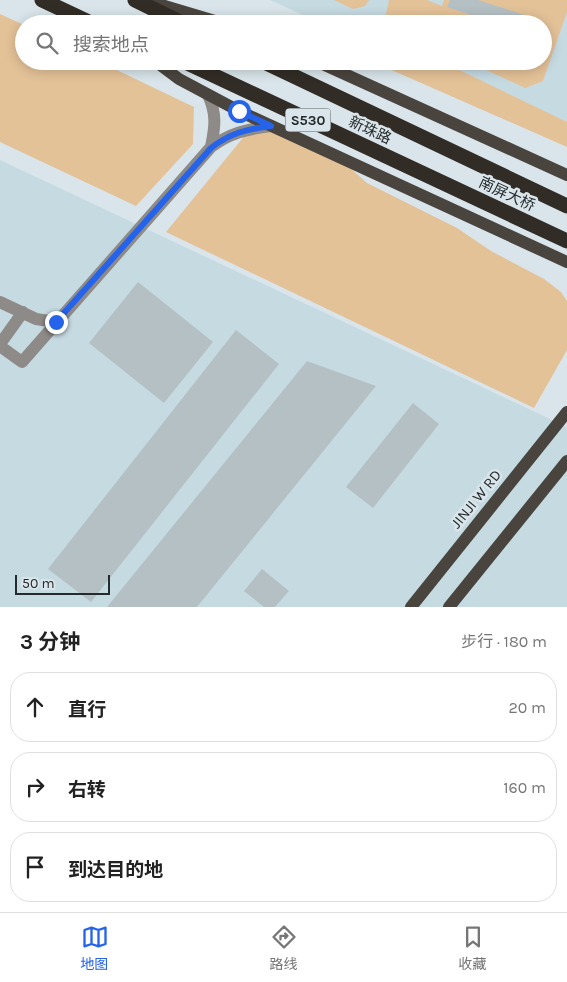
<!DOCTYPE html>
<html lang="zh">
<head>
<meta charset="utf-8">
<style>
  :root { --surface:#fff; --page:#f2f2f2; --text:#222; --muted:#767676; --line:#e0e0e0; --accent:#2563eb }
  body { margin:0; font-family:Karla,"Noto Sans SC",sans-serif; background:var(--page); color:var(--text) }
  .scale { position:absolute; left:15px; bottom:12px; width:95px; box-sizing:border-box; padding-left:5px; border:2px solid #252a2c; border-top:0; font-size:14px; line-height:18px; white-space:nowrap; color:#252a2c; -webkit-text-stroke:4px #d9e5ea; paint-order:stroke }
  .stop { position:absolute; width:15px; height:15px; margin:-11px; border:4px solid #2563eb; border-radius:50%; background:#fff }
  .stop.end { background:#2563eb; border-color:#fff; box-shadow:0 1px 5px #0008 }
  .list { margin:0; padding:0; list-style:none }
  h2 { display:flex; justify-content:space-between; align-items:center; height:65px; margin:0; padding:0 20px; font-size:21px }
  h2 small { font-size:16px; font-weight:400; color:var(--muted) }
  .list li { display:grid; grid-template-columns:32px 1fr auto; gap:15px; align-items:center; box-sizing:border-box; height:70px; margin:0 10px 10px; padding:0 10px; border:1px solid var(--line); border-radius:20px }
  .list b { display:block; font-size:19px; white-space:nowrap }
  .list em { font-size:16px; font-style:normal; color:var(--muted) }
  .icon { flex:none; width:28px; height:28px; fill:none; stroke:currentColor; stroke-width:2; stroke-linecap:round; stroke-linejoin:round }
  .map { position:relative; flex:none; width:567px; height:607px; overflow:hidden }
  .search { position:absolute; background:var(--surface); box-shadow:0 2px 12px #0003; left:15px; right:15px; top:15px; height:55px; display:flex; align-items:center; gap:12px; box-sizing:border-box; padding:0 18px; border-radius:28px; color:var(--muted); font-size:19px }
  .sheet { height:305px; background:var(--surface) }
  nav { display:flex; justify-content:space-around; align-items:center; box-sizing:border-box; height:70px; border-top:1px solid var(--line); background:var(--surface); font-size:14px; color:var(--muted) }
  nav a { display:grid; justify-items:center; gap:2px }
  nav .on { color:var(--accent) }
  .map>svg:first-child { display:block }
  .built { fill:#c6dae2 }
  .green { fill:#e4c298 }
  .building { fill:#b5c0c5 }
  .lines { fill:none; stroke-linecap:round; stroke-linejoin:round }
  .minor { stroke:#8d8a87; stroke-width:12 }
  .major { stroke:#49443e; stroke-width:12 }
  .highway { stroke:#322c26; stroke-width:15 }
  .route { stroke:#2563eb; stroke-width:6 }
  .labels { text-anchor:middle; stroke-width:5; stroke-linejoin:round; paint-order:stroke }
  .shield { fill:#d9e5ea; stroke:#5b6265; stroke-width:1 }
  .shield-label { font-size:14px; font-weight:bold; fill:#252a2c }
  .street-label { font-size:15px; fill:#252a2c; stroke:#d9e5ea }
</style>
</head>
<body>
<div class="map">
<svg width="567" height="607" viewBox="0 0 567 607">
  <rect width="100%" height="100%" fill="#d9e5ea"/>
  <path class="built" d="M270,0H567V134L406,61H543V24H323Z
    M0,160L567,427V607H0Z"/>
  <path class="green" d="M334,0H369L365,6L353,9Z
    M389,0H427L442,6L444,0H567V12L543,81L525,88L467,61H543V24H391L386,14Z
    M0,14L24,25V61H98L194,107L193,144L136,206L0,142Z
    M371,61H441L567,122V147Z
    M266,125L341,160L367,183L457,228L491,251L544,279L561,292L567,301V350L534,408L166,232L246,134Z"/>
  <path class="building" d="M450,0H478L531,17L529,24H498L447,7Z
    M138,282L213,342L164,403L89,343Z
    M236,330L279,364L91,602L48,569Z
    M307,361L376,386L197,607H107Z
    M413,403L439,424L373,508L346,487Z
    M262,569L289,591L275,607H264L244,591Z"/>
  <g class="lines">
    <path class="minor" d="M208,95C217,114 215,127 211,147
      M0,302L36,319L56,322
      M0,344L23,312
      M0,346L22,362L211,147C230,133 247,129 271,126"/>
    <path class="major" d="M148,1L225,24
      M155,61L179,79L239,111L567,262
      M316,61L567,175
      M411,607L567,412
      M449,607L567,461"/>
    <path class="highway" d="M42,0L93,24
      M135,0L184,24
      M183,61L567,241
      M262,61L567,206"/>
  </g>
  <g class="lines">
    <path class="route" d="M56,322L211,148C230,133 247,129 271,126L239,111"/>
  </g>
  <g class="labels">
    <rect class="shield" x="285.5" y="108.5" width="45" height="23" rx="4"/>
    <g class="shield-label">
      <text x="308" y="125">S530</text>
    </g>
    <g class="street-label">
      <text transform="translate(370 130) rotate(25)" y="5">新珠路</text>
      <text transform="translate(507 194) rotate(25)" y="5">南屏大桥</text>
      <text transform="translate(476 499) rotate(-51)" y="5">JINJI W RD</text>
    </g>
  </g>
</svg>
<div class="scale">50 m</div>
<div class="stop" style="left:239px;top:111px"></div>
<div class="stop end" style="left:56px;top:322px"></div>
<div class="search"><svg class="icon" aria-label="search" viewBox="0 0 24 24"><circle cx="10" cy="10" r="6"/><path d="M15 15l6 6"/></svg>搜索地点</div>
</div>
<section class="sheet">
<h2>3 分钟<small>步行 · 180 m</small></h2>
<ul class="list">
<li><svg class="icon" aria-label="ahead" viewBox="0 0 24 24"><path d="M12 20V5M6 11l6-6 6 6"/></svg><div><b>直行</b></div><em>20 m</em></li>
<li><svg class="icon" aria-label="right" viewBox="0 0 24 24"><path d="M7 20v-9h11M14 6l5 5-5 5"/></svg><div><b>右转</b></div><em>160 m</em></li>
<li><svg class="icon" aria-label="arrive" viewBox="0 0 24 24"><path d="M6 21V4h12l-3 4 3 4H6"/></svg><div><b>到达目的地</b></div></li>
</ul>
</section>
<nav>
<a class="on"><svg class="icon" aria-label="map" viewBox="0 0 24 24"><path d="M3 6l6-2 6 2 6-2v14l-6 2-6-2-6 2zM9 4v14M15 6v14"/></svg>地图</a>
<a><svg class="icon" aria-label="directions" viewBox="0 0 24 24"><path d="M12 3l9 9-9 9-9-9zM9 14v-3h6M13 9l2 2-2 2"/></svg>路线</a>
<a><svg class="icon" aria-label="saved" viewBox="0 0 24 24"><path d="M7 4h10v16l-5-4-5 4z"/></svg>收藏</a>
</nav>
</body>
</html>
